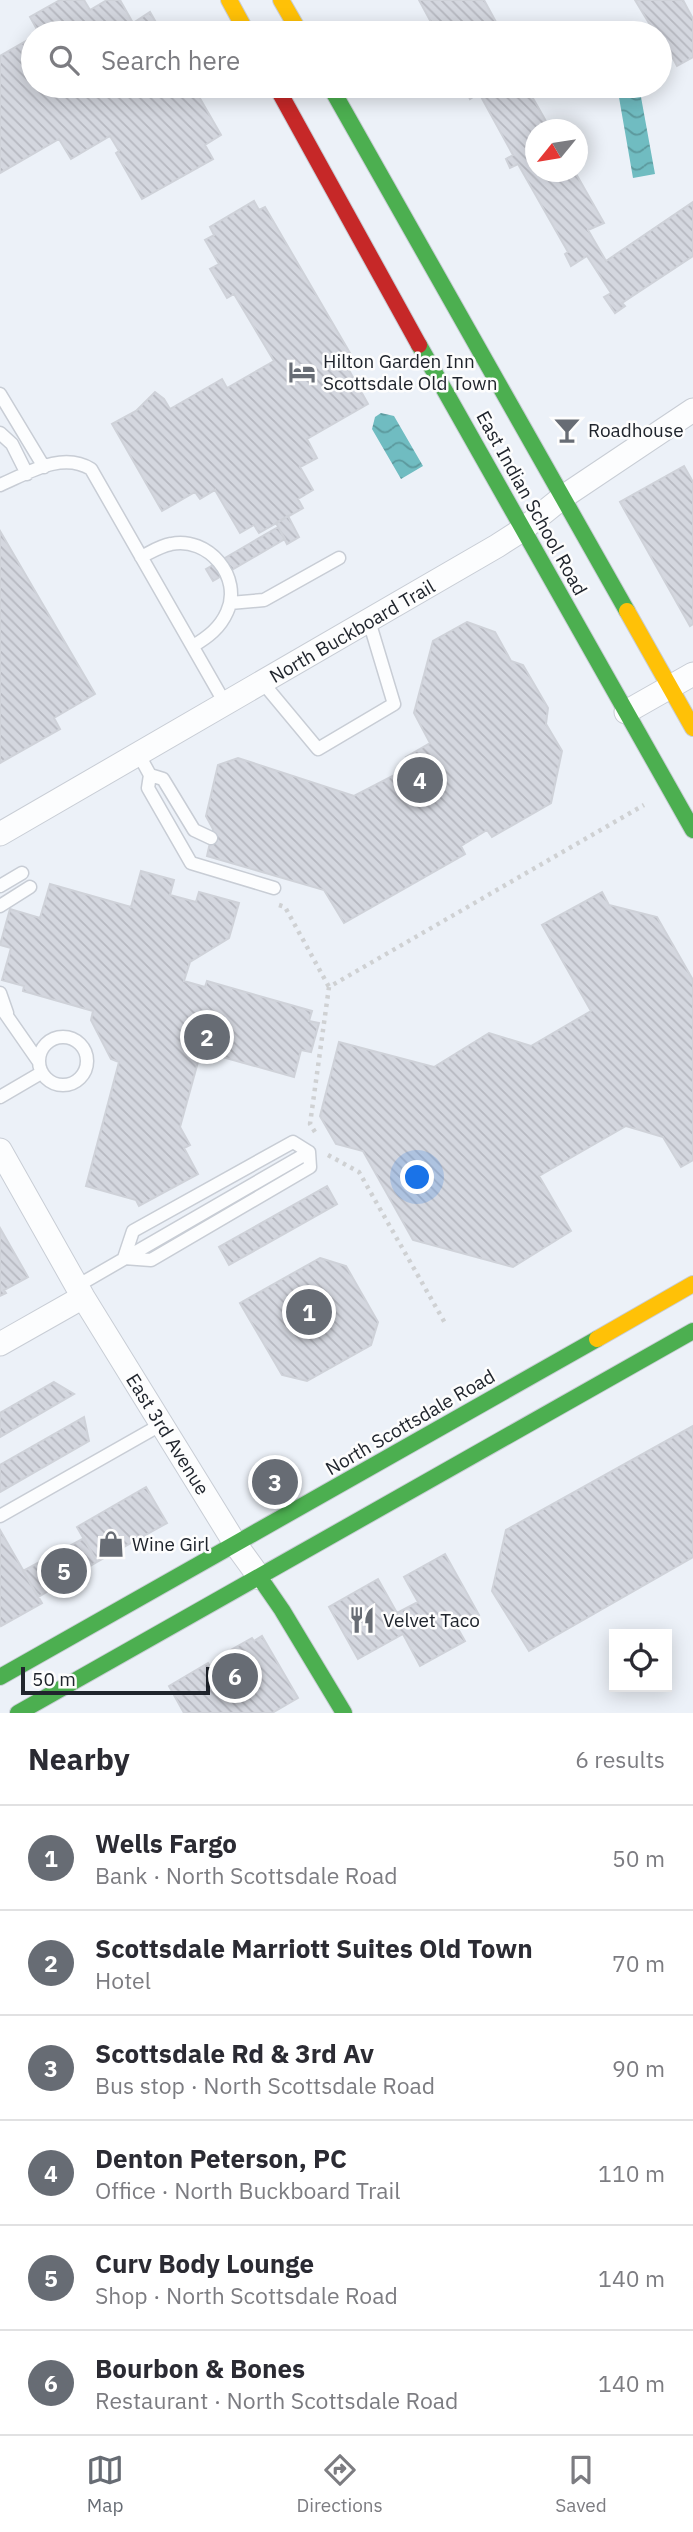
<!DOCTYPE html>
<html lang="en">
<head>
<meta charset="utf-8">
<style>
  :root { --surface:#fff; --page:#f7f7f7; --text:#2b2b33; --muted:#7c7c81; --line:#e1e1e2; --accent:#676c74 }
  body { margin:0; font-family:"IBM Plex Sans",sans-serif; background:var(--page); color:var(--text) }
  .controls { position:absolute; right:21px; bottom:21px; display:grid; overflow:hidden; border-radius:0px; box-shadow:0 4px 18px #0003 }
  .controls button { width:63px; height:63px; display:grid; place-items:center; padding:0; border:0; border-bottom:2px solid var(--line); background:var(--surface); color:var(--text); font:35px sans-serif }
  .compass { position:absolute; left:525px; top:119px; width:63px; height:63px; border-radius:50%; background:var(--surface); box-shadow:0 4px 18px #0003; rotate:240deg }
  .scale { position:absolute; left:21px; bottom:18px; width:189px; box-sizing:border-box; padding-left:7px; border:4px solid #20252d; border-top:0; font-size:19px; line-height:24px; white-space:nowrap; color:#20252d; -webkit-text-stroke:5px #fdfdfd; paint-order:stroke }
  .you { position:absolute; left:418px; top:1178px; width:24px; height:24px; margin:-18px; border:5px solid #fff; border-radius:50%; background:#1a73e8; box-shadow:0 0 0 10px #1a73e833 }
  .badge { display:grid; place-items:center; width:46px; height:46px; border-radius:50%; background:var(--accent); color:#fff; font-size:23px; font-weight:700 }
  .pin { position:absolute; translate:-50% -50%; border:4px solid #fff; box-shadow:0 2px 7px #0006 }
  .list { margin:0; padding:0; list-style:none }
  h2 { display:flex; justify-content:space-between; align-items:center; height:91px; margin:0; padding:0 28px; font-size:30px }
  h2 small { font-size:23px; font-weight:400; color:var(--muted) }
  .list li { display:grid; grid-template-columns:46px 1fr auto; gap:21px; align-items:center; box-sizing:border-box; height:105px; padding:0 28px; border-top:2px solid var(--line) }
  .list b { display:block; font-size:26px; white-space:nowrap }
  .list p { margin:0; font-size:23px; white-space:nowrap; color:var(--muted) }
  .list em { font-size:23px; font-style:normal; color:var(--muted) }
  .icon { flex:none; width:38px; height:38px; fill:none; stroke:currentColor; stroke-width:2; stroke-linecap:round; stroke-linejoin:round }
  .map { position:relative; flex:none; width:693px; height:1713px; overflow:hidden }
  .search { position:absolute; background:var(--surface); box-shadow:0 4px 18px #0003; left:21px; right:21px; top:21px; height:77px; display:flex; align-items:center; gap:18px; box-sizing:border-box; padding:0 24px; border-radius:38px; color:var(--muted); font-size:26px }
  .sheet { height:721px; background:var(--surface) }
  nav { display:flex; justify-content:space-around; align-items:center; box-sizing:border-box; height:98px; border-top:2px solid var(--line); background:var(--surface); font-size:19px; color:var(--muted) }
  nav a { display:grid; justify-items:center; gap:4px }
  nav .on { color:var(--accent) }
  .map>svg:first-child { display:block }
  .water { fill:url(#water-waves) }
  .building { fill:url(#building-back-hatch); stroke:#cfd2d9; stroke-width:2 }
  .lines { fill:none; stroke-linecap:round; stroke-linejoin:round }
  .lane-casing { stroke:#c8cdd5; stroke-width:15 }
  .street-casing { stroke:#c8cdd5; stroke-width:25 }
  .fast-casing { stroke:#c8cdd5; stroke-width:18 }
  .slow-casing { stroke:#c8cdd5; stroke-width:18 }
  .jam-casing { stroke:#c8cdd5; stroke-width:18 }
  .path { stroke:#cfd1d3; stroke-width:4.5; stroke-dasharray:3.5 5; stroke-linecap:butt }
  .lane { stroke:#fcfdfe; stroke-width:12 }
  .street { stroke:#fcfdfe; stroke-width:23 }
  .fast { stroke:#4caf50; stroke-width:16 }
  .slow { stroke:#ffc107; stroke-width:16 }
  .jam { stroke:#c62828; stroke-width:16 }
  .labels { text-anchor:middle; stroke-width:5; stroke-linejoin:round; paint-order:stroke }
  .poi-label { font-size:19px; fill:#20252d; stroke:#fdfdfd; text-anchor:start }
  .street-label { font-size:19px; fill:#20252d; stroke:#fdfdfd }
</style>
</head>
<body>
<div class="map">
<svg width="693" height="1713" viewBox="0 0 693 1713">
  <defs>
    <pattern id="water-waves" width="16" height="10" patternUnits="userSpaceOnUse" patternTransform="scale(1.75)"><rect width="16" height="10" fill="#70bcc1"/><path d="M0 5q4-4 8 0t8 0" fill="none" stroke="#5c999d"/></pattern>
    <pattern id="building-back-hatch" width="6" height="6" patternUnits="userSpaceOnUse" patternTransform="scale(1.75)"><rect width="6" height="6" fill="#d4d7df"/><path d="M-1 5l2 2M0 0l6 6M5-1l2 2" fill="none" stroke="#b6b8c0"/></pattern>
  </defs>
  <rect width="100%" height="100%" fill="#ecf1f8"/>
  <path class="water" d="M617,86H639L655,174L633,178Z
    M381,413L394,416L423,466L401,479L372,429L375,417Z"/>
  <path class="building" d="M60,0H84L90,10L107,0H120L133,23L150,12L162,33H39L30,17Z
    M419,0H484L502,33H416L432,24Z
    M635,0H683L693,19V57L677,66L668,49L665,50L660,42V33H655Z
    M33,37V86H198L194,88L221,135L205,145L213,159L142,199L116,153L119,151L110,136L71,159L59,139L0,173V56Z
    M470,86H526L551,130H536V172H575L604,223L588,230L606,261L693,202V256L622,303L625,306L615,313L604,297L611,293L587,256L571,266L565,254L568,252L518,164L510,168L506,159L513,155L479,93L470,99L465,89Z
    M254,201L259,210L265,207L354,360L346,365L368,404L307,439L317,458L300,467L313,490L298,499L303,508L259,533L254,525L240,533L215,490L200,499L195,492L162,511L112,424L136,411L155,392L164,399L170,409L222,379L227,388L274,361L234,294L227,298L210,269L219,264L205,240L214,235L210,227Z
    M684,466L693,482V624L690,626L620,502Z
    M288,516L299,537L287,544L276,523Z
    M278,527L285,539L213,581L206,569Z
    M0,531L95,694L54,718L60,729L0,763Z
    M467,622L495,632L511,661L523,665L548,708L546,724L562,751L551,803L492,837L487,830L461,846L465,854L344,923L324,890L207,856L213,829L206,816L218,765L238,758L354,796L412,766L406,757L430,743L414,713L433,641Z
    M141,871L174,880L170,895L196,902L199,892L239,903L229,938L190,962L184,981L205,987L207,981L312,1011L309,1021L319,1023L311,1052L301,1050L294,1077L201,1051L180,1127L190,1145L184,1148L198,1174L139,1206L136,1200L86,1186L119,1062L111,1059L91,1020L93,1011L23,991L24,986L2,980L11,948L0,945L10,909L40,918L50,884L131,907Z
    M602,892L609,905L657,917L693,980V1160L681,1167L663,1137L626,1126L539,1176L571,1231L513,1267L413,1240L363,1151L336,1144L320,1116L339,1042L434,1067L489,1033L531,1046L591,1011L542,925Z
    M327,1186L337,1204L229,1265L219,1247Z
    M0,1228L28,1277L4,1290L6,1293L0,1296Z
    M320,1258L346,1266L378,1322L371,1345L307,1381L282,1375L240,1303Z
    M54,1382L74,1394L0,1437V1413Z
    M84,1417L89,1441L0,1492V1465Z
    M693,1426V1557L529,1651L492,1591L506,1530Z
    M146,1487L167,1523L97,1562L77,1527Z
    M0,1530L42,1603L1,1626L0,1624Z
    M84,1538L97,1562L38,1597L23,1571Z
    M445,1554L479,1615L457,1627L465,1641L420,1666L403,1634L358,1659L329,1607L378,1579L397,1613L418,1602L404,1577Z
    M262,1636L298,1698L272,1713H184L169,1686L208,1663L212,1669L224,1662L220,1656L252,1638L254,1641Z"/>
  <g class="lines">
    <defs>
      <path id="lane" d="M0,394L44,467
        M0,433L12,444L27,474
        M0,485C28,473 62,451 91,469L226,705
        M141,557C151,552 160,546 171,544C208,536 243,577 227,612C220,628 208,637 193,646
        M230,603L264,600L339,558
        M263,683L318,749L394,704L369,621
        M139,755L150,775L148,788L191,863L274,888
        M150,775L163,779L194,830L211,838
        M0,886L22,873
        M0,906L30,887
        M0,993L7,1013
        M0,1006L39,1062
        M39 1061a24 24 0 1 1 48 0a24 24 0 1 1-48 0Z
        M0,1097L41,1073
        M124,1258L133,1231L293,1142L309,1152
        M124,1258L151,1260L310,1167L309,1152
        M77,1286L309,1152
        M0,1516L162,1424"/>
      <path id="street" d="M626,712L693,674
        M0,834L497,546L522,530L563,497L693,410
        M0,1150L83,1297L236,1545L260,1578
        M0,1344L83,1297"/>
      <path id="fast" d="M330,86L627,611
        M419,345L693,830
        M260,1578L282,1610L344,1713
        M0,1677L597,1339
        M18,1713L693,1331"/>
      <path id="slow" d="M229,0L247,33
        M281,0L300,33
        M627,611L693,728
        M597,1339L693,1284"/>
      <path id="jam" d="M276,86L419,345"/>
    </defs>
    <use href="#lane" class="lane-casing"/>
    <use href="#street" class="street-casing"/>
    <use href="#fast" class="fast-casing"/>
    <use href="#slow" class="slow-casing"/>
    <use href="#jam" class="jam-casing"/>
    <path class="path" d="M279,905L285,907L329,987
      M315,1132L310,1124L329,987L644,805
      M328,1155L359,1172L445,1323"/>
    <use href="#lane" class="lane"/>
    <use href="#street" class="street"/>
    <use href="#fast" class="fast"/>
    <use href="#slow" class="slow"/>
    <use href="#jam" class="jam"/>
  </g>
  <defs>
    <symbol id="hotel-bare" viewBox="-9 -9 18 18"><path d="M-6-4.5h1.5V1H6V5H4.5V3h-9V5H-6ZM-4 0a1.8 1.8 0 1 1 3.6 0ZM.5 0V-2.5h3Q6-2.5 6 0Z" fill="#676c74" stroke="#fdfdfd" stroke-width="2.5" paint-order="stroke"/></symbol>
    <symbol id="bar-bare" viewBox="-9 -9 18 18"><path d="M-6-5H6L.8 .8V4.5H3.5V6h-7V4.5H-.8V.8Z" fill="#676c74" stroke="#fdfdfd" stroke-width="2.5" paint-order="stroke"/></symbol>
    <symbol id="shop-bare" viewBox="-9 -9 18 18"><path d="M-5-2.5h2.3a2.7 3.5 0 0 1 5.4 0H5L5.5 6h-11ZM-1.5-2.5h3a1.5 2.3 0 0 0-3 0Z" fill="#676c74" stroke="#fdfdfd" stroke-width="2.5" paint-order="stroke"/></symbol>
    <symbol id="restaurant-bare" viewBox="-9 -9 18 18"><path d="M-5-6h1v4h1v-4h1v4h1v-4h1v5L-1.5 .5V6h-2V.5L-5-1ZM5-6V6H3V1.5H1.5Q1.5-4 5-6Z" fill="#676c74" stroke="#fdfdfd" stroke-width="2.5" paint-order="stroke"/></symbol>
  </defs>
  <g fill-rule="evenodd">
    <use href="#hotel-bare" x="283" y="353" width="38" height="38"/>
    <use href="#bar-bare" x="548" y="411" width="38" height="38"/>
    <use href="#shop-bare" x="92" y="1525" width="38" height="38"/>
    <use href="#restaurant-bare" x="343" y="1601" width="38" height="38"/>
  </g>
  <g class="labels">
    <g class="poi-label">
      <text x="323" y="368">Hilton Garden Inn<tspan x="323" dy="22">Scottsdale Old Town</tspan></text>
      <text x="588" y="437">Roadhouse</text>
      <text x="132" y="1551">Wine Girl</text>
      <text x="383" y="1627">Velvet Taco</text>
    </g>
    <g class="street-label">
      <text transform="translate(532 503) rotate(61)" y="7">East Indian School Road</text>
      <text transform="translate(352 631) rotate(-30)" y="7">North Buckboard Trail</text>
      <text transform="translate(410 1422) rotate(-30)" y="7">North Scottsdale Road</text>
      <text transform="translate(168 1434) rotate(58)" y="7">East 3rd Avenue</text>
    </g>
  </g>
</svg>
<div class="controls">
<button><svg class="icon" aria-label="locate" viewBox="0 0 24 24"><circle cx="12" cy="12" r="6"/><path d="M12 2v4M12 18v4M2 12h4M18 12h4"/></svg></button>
</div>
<svg class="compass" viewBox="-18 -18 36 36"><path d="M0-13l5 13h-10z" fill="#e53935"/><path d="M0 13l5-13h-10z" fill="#7c7c81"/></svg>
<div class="scale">50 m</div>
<div class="you"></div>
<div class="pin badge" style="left:309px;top:1312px">1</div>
<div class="pin badge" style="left:207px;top:1037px">2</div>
<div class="pin badge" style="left:275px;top:1482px">3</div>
<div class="pin badge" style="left:420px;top:780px">4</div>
<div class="pin badge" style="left:64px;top:1571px">5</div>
<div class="pin badge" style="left:235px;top:1676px">6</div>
<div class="search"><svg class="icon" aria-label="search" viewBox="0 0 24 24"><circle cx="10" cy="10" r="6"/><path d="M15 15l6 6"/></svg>Search here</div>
</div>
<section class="sheet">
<h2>Nearby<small>6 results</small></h2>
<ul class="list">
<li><span class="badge">1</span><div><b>Wells Fargo</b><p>Bank · North Scottsdale Road</p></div><em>50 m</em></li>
<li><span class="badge">2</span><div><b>Scottsdale Marriott Suites Old Town</b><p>Hotel</p></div><em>70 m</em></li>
<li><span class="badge">3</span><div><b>Scottsdale Rd &amp; 3rd Av</b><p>Bus stop · North Scottsdale Road</p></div><em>90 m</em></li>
<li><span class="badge">4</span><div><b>Denton Peterson, PC</b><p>Office · North Buckboard Trail</p></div><em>110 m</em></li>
<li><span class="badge">5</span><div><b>Curv Body Lounge</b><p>Shop · North Scottsdale Road</p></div><em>140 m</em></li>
<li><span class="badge">6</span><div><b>Bourbon &amp; Bones</b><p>Restaurant · North Scottsdale Road</p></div><em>140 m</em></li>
</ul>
</section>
<nav>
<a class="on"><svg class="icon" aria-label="map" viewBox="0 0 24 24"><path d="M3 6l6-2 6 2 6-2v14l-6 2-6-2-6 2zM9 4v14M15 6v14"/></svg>Map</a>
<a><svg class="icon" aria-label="directions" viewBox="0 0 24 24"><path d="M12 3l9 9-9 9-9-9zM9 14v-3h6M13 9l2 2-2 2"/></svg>Directions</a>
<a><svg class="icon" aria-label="saved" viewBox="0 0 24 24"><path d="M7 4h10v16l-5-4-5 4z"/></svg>Saved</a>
</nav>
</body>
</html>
